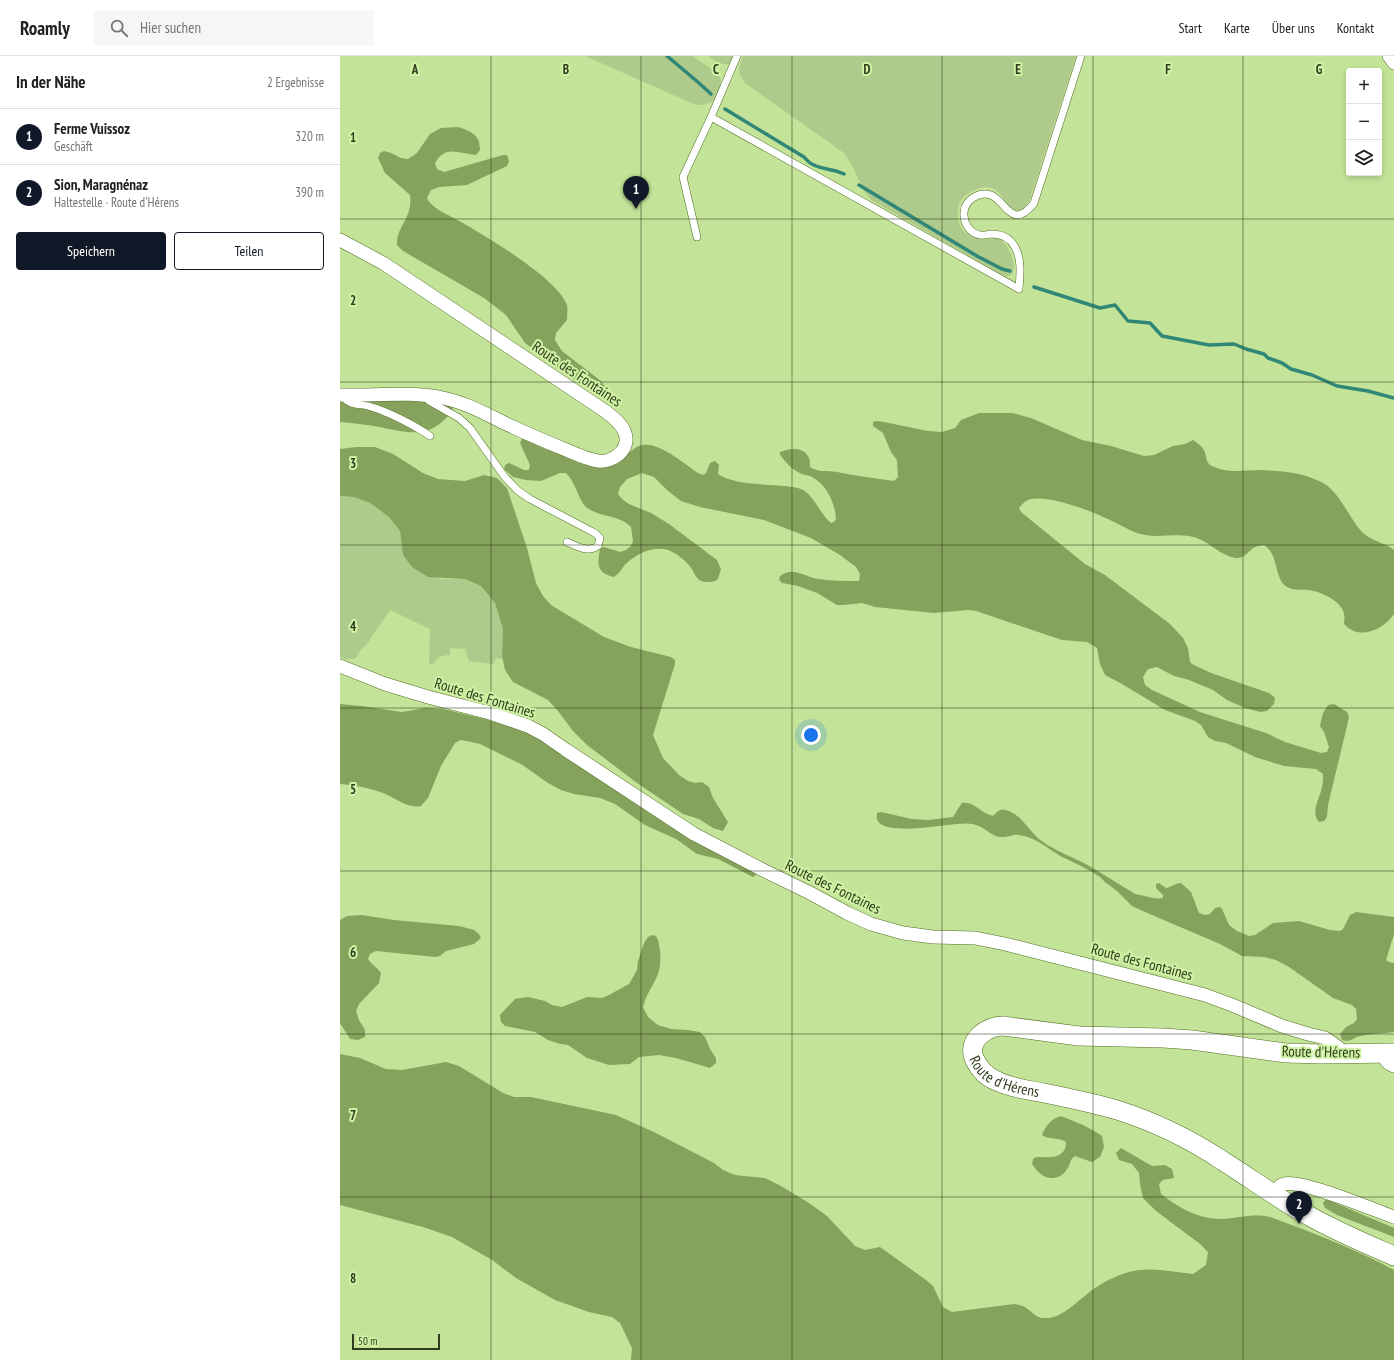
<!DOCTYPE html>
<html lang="de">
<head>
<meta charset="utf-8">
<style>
  :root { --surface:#fff; --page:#f6f6f6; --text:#202124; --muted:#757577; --line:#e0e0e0; --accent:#111827 }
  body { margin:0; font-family:"PT Sans Narrow",sans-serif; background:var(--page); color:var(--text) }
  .controls { position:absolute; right:12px; top:12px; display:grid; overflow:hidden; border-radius:4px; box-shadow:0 2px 6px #0003 }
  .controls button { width:36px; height:36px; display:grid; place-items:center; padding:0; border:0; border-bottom:1px solid var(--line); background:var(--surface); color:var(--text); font:20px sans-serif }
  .scale { position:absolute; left:12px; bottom:10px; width:88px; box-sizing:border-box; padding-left:4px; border:2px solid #2f3c1d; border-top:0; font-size:11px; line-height:14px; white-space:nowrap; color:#2f3c1d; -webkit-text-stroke:3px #d0f2a5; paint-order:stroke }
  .you { position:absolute; left:471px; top:679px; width:14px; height:14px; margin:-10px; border:3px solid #fff; border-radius:50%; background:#1a73e8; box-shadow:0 0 0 6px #1a73e833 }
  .badge { display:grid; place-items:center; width:26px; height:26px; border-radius:50%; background:var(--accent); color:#fff; font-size:13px; font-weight:700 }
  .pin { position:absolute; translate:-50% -33px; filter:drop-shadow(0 1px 2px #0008) }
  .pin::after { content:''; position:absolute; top:21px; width:14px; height:12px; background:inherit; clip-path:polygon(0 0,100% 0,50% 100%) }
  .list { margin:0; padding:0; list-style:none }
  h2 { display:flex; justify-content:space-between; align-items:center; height:52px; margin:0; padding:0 16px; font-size:17px }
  h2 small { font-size:13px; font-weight:400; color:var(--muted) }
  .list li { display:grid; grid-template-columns:26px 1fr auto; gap:12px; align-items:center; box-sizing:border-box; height:56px; padding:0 16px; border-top:1px solid var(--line) }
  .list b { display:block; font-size:15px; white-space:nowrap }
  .list p { margin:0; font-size:13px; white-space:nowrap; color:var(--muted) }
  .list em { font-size:13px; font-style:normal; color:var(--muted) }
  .actions { display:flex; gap:8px; padding:12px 16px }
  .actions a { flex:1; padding:9px 0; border:1px solid var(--accent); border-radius:4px; text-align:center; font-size:14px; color:var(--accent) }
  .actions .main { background:var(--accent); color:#fff }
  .icon { flex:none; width:22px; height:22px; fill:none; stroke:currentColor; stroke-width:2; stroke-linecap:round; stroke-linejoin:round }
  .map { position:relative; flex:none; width:1054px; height:1304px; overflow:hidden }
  header { display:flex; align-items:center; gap:24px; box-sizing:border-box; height:56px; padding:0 20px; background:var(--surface); border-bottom:1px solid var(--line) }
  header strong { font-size:19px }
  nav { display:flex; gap:22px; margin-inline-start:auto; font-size:14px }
  .search { width:280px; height:36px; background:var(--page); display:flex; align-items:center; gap:10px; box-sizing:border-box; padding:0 14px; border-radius:4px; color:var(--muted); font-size:15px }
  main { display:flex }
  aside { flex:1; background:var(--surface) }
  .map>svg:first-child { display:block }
  .green { fill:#aecb8b }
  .forest { fill:#85a35c }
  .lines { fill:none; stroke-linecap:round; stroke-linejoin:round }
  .stream { stroke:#308777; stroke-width:3.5 }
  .lane-casing { stroke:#526e24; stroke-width:8 }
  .street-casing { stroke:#526e24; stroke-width:14 }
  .secondary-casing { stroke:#526e24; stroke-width:20 }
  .lane { stroke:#fff; stroke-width:7 }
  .street { stroke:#fff; stroke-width:13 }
  .secondary { stroke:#fff; stroke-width:19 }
  .grid { fill:none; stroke:#2f3c1d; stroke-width:1; stroke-opacity:0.55 }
  .labels { text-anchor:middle; stroke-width:4; stroke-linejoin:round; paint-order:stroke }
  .street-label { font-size:15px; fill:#2f3c1d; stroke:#d0f2a5 }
  .grid-label { font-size:13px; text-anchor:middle; font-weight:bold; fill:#2f3c1d; stroke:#d0f2a5; stroke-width:4; stroke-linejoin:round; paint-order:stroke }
</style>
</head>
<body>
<header>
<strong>Roamly</strong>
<div class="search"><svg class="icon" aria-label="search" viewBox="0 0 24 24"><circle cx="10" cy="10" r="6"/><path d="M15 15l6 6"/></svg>Hier suchen</div>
<nav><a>Start</a><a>Karte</a><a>Über uns</a><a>Kontakt</a></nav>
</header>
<main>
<aside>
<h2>In der Nähe<small>2 Ergebnisse</small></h2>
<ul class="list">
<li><span class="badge">1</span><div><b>Ferme Vuissoz</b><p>Geschäft</p></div><em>320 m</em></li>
<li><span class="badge">2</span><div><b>Sion, Maragnénaz</b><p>Haltestelle · Route d'Hérens</p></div><em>390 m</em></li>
</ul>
<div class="actions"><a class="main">Speichern</a><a>Teilen</a></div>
</aside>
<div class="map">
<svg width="1054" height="1304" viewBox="0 0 1054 1304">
  <rect width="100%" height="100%" fill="#c3e498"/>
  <path class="green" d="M245,0H353L377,17L381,23L380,31L375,43L370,47L361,49H356Z
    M368,0H395L389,8C380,9 375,5 368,0Z
    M403,0H736L690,143C674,172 667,138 652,132C649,131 641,131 637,133C632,135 626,138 622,143C618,148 617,156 618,163C620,178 634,184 648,183C651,183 655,182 657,182C667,185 673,201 674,210C674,213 673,216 672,219L666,220L659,217L531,144L524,135L513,111L504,97L405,27C396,16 399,12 403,0Z
    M0,440L14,441L30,447L49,461L60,475L63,499L100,523H125L141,530L155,547L163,573L162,603L156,602L153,608L129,605L125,593L110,592V599C101,600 97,600 93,609L89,608L90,573L50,554L27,588L20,595L16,602L11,603H5L0,601Z"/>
  <path class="forest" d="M119,71C131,76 140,78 140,94L136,99C118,97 105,89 95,107L97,113L104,116L163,99H167L169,105L167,110L127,129L99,131L91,134L87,142C93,154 110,159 121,166C147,181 217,222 227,249C228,253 227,259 227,264L216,277L215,284L222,295L261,325L266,332L264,337L259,339L245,331L185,287L166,259L144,242L63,195L57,189C56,170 73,163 70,139L45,117L38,102L40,97L44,95L51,97L61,102L68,103L77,97L90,78L101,72Z
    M75,341L112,350L113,354C89,386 68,376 34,370C23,368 11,367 0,366V342Z
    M639,357H672L691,362L742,384L771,390L804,400L814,399L833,390L845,388L853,384C857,387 861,389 864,394C867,400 865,407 872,410C889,418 902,414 920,414C941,415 960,416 979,425C999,433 1008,461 1022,476C1031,485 1044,486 1054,494V558C1043,574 1019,585 1004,568C1004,565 1005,561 1004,558C1002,546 985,538 974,535C966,533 957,535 949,532C933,525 940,499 924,489C921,489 918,490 915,491C908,495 905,503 895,502C880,499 870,487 857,482C840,476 823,482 805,479C793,477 783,470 772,465C754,456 711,439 691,443C686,444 682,448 679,452L681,456L745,508L765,519L830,568L843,582L848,592L850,606L852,608L871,617L929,637L935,642L934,648L927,655L920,656L905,652L887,644L873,634L849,624L834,620L817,611L808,613L803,621L805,629L812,634L860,656L926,677L945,686L981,697L987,696L989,691L984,676L980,670L983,657L988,649L994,648L1007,656L1009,661L1007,670L988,749L987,761L984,765L979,766C970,756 980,742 982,731C983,727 983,722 983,718L976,713L944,710L934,707L915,701L886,687L875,685L868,681L861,669L855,665L825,654L782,628L765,619L760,608L757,592L747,586L722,584L636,555L628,554L594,557L535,551L522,547L504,549H497L477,537L458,530L442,527L439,524L440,520C454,510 464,521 478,523C491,525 506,525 519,525L520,518L516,511L500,499L471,482L424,464L360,451L341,445L328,435L314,421L302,417L287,423L280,431L278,438L283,444L289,448L311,457L329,468L377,504L381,513L378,523C374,526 372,526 367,526C355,526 355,515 348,508C334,494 323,489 304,496C297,499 289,504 284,510C280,515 279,518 274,521C257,517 257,509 260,493L264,491L280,496L286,494L291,490L293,485L291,471C279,458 258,462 245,450C238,442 236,427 226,417H220L201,425L186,424L173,421L164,413L165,409L169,407L184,414H189L190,409L180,387L182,383H186L205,393L227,399L285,400C290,396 296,390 303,389C319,386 345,408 358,417L363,419L366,417L370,407L375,405L379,409L378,418C394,429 426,428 445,430C450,431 458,431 463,434C475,441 480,458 491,467L494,466L496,463C495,447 487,429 472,421C468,419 462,419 458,416C450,412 445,405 440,399V396C449,392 464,390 469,402C470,404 470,408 470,411C479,417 487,414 497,416C516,420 535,422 554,425L558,421L557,404L551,396L543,377L533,370V366L536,365L544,366L588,375L602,376L615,372L621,364Z
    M16,391H35L53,398L83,417L98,423L125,425L144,419L157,422L167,432L187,492L196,527L203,540L211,549L264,581L291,591L331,601L335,604V608L313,679L323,702L339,719L348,725L356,727L362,726L369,731L373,742L388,766L383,775L373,772L359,763L343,758L297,727L247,689L233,675L218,655L208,644L173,626L165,614L162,600L163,573L155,547L141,530L125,523L88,521L72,511L63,499L60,475L49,461L30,447L14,441L0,440V393Z
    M0,648L22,650L62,656L85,652L103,653L173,670L211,689L416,815V819L413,821L378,803L357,798L336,783L305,769L275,748L260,742L234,738L221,734L208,727L181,708L140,688L131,686L121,684L115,687L101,710L88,742L81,750C68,753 56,742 43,737C30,732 14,729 0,728Z
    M622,747C635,745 641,758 653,760C657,756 660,752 666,754C683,759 689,777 703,786C716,795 730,800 744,807C762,817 778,828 795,838C804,839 814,844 823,842V839L816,832V828L819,827L826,832C832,831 835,827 841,827L851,836L859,857L865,859L870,858L875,852L880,851L882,853L889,869L897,875L909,880L915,879L933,867L959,865L990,874L1000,875L1003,873L1010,859L1016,856L1054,861V878L1046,904L1049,906L1054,907V976C1043,978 1032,977 1021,980C1013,981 1011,987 1002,984L1000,978L1006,971L1014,967L1017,963L1016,953L1012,949L993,942L949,911L936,904L924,901L902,900L880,888L805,856L792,850L777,835L765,826L760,821C748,813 735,807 722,801C708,793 696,781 679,779C673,778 667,782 661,781C653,781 646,773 639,770C633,767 625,767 618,768C605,768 530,784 537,757L541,756L572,763L588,764L613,761C616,757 618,752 622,747Z
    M22,859L54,864L119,870L134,874L139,878L141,882L134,888L106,895L100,900L95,901L36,895L30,898L28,903C32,909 37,911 41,917L39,927L19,948L16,955L19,964L25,974V981L18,984L10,983L0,967V864L7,860Z
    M312,879L316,880C319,885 319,889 320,895C323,923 309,928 303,951L308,961L318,969L331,973L348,974L360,976L365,981L370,993L376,1002V1007L370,1012L336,1002L319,999L299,1001L290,1008L269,1009L247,1002L228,989L220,988L208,984L195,976L165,970L161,966L160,959L175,943L188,941L205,945L212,949L222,951L247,941L262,942L269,939L289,928L297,914L298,905L304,887L308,881Z
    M0,998L20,1002L46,1013L62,1014L106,1006L119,1010L163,1037L174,1041H191L276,1059L314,1076L374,1107L383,1114L395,1119L425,1122L441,1130L469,1147L487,1160L515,1190L525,1194L540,1191L586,1224L593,1230L603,1251L612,1256L674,1248C677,1248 680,1249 683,1250C691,1254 695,1262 704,1262C721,1263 734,1248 746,1239C757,1229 774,1220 789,1216C809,1210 832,1216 853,1218L866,1209L868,1196L860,1188L816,1155L803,1142L800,1128L799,1117L792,1108L779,1104L776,1097L781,1092L812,1110L825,1109L832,1113L834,1122L823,1124L819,1128L821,1138C839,1152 858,1163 882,1163C899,1162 913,1157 930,1161C942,1165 953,1170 965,1174C995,1186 1025,1198 1054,1214V1304H291L292,1292L280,1267L272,1261L249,1256L215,1244L176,1222L152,1204L112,1181L83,1171L0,1149Z
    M721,1060L743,1069L756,1076L762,1080L764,1091L760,1101L752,1106L735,1100C729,1104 731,1108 727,1113C725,1117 722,1119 718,1121C706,1125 698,1117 692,1108L693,1103L696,1101C708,1101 726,1104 726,1086C719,1081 708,1084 702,1079C706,1069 711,1063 721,1060Z
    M986,1143L1054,1172V1181L997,1159L985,1152L983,1147Z"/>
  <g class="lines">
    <path class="stream" d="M327,0L359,27L371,38
      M385,53L464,101C467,104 470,108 474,109C484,114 494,113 504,118
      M519,129L637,200L662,213L670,215
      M694,231L760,252L775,249L788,265L810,267L822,280L869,289L894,288L906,293L924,298L928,302L942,307L951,313L972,319L997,330L1028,335L1054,342"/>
    <defs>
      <path id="lane" d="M371,61L679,233C680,219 682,204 675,191C670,182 661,178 652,178C648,178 643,180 640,179C629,177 623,166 624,156C625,144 639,135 651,139C667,146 672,175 694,147L741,0
        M357,181L343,121L371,61L397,0
        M3,340C7,349 20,348 28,350C47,355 74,369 90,380
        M88,340L89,345L119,362L130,372L164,420L177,434L190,443L249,474L255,477L260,482L258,490C248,497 236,490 227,486"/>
      <path id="street" d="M1049,0L1054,7
        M0,184L43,207L265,355C273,361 282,368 285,377C291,394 272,407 258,405C246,403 234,397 224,393C207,386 190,379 173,371C151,361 128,347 103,342C70,335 34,340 0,339
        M0,610L45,628L88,641L150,657L188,670L203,678L226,694L354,778L423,814L470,837L507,857L531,868L563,877L593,881L635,882L665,888L865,939L892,949L942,970L968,978L985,982L999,992L1001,998
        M1044,997C1045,1005 1047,1007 1054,1010
        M933,1138C936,1133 939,1129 944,1128C961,1123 1034,1154 1054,1161"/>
      <g id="secondary">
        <path id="s1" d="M1054,997L981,998L946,997L852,984L823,982L739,980L663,970C647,970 627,984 634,1002C639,1013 646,1021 657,1025C671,1032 688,1034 704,1037C728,1042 753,1047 777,1054C815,1066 850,1083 883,1105C910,1122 936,1141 964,1157C993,1174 1024,1187 1054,1200"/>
      </g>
    </defs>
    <use href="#lane" class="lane-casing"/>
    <use href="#street" class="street-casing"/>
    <use href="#secondary" class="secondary-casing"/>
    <use href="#lane" class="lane"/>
    <use href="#street" class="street"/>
    <use href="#secondary" class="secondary"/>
  </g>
  <path class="grid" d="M151,0V1304M301,0V1304M452,0V1304M602,0V1304M753,0V1304M903,0V1304M0,163H1054M0,326H1054M0,489H1054M0,652H1054M0,815H1054M0,978H1054M0,1141H1054"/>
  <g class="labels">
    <g class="street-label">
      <text transform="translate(237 318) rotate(34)" y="5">Route des Fontaines</text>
      <text transform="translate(145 642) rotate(17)" y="5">Route des Fontaines</text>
      <text transform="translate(493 831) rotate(26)" y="5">Route des Fontaines</text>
      <text transform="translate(802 906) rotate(15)" y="5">Route des Fontaines</text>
      <text transform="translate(981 996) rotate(1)" y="5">Route d'Hérens</text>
      <text dy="5" stroke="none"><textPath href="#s1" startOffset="481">Route d'Hérens</textPath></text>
    </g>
  </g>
  <g class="grid-label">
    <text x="75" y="18">A</text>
    <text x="226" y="18">B</text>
    <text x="376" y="18">C</text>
    <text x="527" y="18">D</text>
    <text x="678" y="18">E</text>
    <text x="828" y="18">F</text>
    <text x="979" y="18">G</text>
    <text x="13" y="86">1</text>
    <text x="13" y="249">2</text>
    <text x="13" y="412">3</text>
    <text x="13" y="575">4</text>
    <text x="13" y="738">5</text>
    <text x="13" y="901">6</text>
    <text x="13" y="1064">7</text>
    <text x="13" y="1227">8</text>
  </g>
</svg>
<div class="controls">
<button>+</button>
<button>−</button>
<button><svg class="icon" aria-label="layers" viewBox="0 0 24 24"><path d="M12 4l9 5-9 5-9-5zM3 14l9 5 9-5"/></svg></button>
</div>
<div class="scale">50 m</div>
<div class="you"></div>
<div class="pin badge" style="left:296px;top:153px">1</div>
<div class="pin badge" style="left:959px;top:1168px">2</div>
</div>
</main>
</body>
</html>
